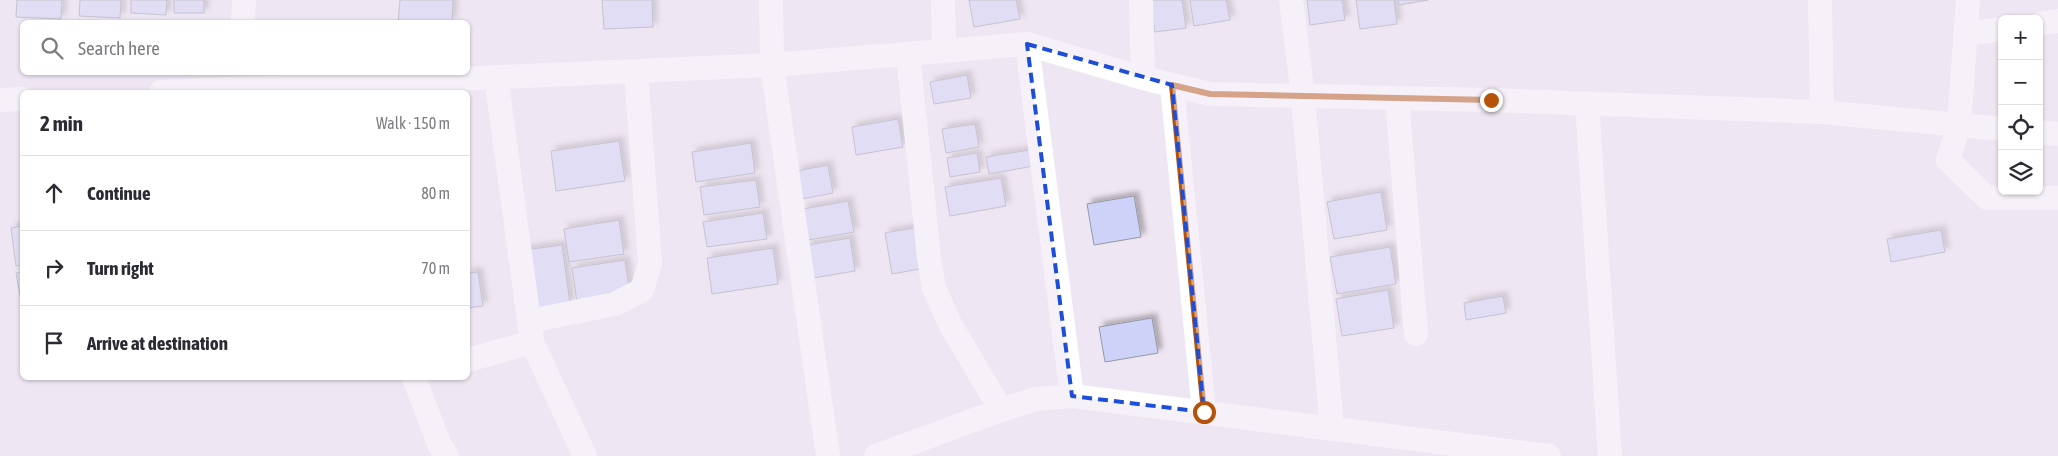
<!DOCTYPE html>
<html lang="en">
<head>
<meta charset="utf-8">
<style>
  :root { --surface:#fff; --page:#f7f7f7; --text:#2b2b33; --muted:#7c7c81; --line:#e1e1e2 }
  body { margin:0; font-family:"Asap Condensed",sans-serif; background:var(--page); color:var(--text) }
  .controls { position:absolute; right:15px; top:15px; display:grid; overflow:hidden; border-radius:8px; box-shadow:0 1px 4px #0004 }
  .controls button { width:45px; height:45px; display:grid; place-items:center; padding:0; border:0; border-bottom:1px solid var(--line); background:var(--surface); color:var(--text); font:25px sans-serif }
  .stop { position:absolute; width:15px; height:15px; margin:-11px; border:4px solid #b45309; border-radius:50%; background:#fff }
  .stop.end { background:#b45309; border-color:#fff; box-shadow:0 1px 5px #0008 }
  .list { margin:0; padding:0; list-style:none }
  h2 { display:flex; justify-content:space-between; align-items:center; height:65px; margin:0; padding:0 20px; font-size:21px }
  h2 small { font-size:16px; font-weight:400; color:var(--muted) }
  .list li { display:grid; grid-template-columns:32px 1fr auto; gap:15px; align-items:center; box-sizing:border-box; height:75px; padding:0 20px; border-top:1px solid var(--line) }
  .list b { display:block; font-size:19px; white-space:nowrap }
  .list em { font-size:16px; font-style:normal; color:var(--muted) }
  .icon { flex:none; width:28px; height:28px; fill:none; stroke:currentColor; stroke-width:2; stroke-linecap:round; stroke-linejoin:round }
  .map { position:relative; flex:none; width:2058px; height:456px; overflow:hidden }
  .search { position:absolute; background:var(--surface); box-shadow:0 1px 4px #0004; left:20px; top:20px; width:450px; height:55px; display:flex; align-items:center; gap:12px; box-sizing:border-box; padding:0 18px; border-radius:8px; color:var(--muted); font-size:19px }
  .panel { position:absolute; background:var(--surface); box-shadow:0 1px 4px #0004; left:20px; top:90px; width:450px; height:290px; border-radius:8px }
  .map>svg:first-child { display:block }
  .building { fill:#ced2f9; stroke:#9698a4; filter:url(#shadow) }
  .lines { fill:none; stroke-linecap:round; stroke-linejoin:round }
  .street { stroke:#fff; stroke-width:24 }
  .route { stroke:#b45309; stroke-width:6 }
  .marked { fill:none; stroke:#1d4ed8; stroke-width:4; stroke-dasharray:10 6; stroke-linejoin:round }
</style>
</head>
<body>
<div class="map">
<svg width="2058" height="456" viewBox="0 0 2058 456">
  <defs>
    <filter id="shadow"><feDropShadow dx="4.5" dy="-4.5" stdDeviation="2.5" flood-color="#0004"/></filter>
  </defs>
  <rect width="100%" height="100%" fill="#eee6f2"/>
  <path class="building" d="M17,0H62L61,19L16,17Z
    M80,0H121L120,18L79,16Z
    M131,0H167L166,15L131,13Z
    M174,0H204V13H174Z
    M400,0H453L452,22H398Z
    M602,0H652L653,27L604,29Z
    M969,0H1016L1020,19L974,27Z
    M1150,0H1182L1186,28L1155,32Z
    M1190,0H1226L1230,20L1194,26Z
    M1307,0H1342L1345,20L1310,25Z
    M1356,0H1394L1397,24L1360,29Z
    M1398,0H1428L1399,5Z
    M967,75L971,98L934,104L930,82Z
    M898,119L903,147L856,155L852,127Z
    M975,124L979,147L946,153L942,129Z
    M619,141L625,181L556,191L551,151Z
    M751,143L755,173L696,182L692,152Z
    M1036,149L1039,165L989,174L986,157Z
    M977,153L980,172L950,177L947,158Z
    M828,165L833,193L802,199L797,171Z
    M1001,178L1006,206L950,216L945,187Z
    M756,180L760,207L704,215L700,187Z
    M1381,192L1387,230L1334,239L1327,202Z
    M1134,196L1141,237L1094,245L1087,204Z
    M848,201L854,232L808,240L803,209Z
    M763,213L767,239L707,247L703,222Z
    M619,220L624,254L569,262L564,229Z
    M22,226V265L16,266L11,228Z
    M919,227L925,268L892,274L885,233Z
    M1941,230L1945,252L1891,262L1887,239Z
    M850,238L855,271L813,278L807,245Z
    M562,245L570,304L525,310L517,251Z
    M1390,247L1396,284L1337,294L1330,257Z
    M773,248L778,284L712,294L707,258Z
    M625,260L630,295L577,302L572,268Z
    M22,272V301H21L16,273Z
    M478,272L483,306L468,308V273Z
    M1388,290L1394,328L1342,336L1336,299Z
    M1503,296L1506,313L1466,320L1464,303Z
    M1152,318L1158,353L1105,362L1099,327Z"/>
  <g class="lines">
    <path class="street" d="M771,0L772,65L828,456
      M943,0L944,51
      M1141,0L1143,78
      M1291,0L1303,96L1332,429
      M1820,0L1822,112
      M1968,0L1959,125L1948,160L1987,198H2058
      M243,22L244,0
      M2039,24L2058,21
      M1965,34L2002,29
      M1027,44L1072,396
      M908,54L929,258L934,288L950,324L1001,410
      M496,77L532,342L585,456
      M1172,85L1204,412
      M161,92L772,65L1027,44L1143,78L1210,94L1491,100L1822,112L2002,129
      M1397,98L1416,334
      M0,100L22,99
      M1587,103L1610,456
      M2039,132L2058,134
      M530,321L615,304L642,290L650,263L636,71
      M468,360L532,342
      M414,378L440,446L447,456
      M876,456L1001,410L1036,399L1072,396L1549,456"/>
  </g>
  <g class="lines">
    <path class="route" d="M1204,412L1172,85L1210,94L1491,100"/>
  </g>
  <path d="M0 0H2058V456H0ZM1027,44L1172,85L1204,412L1072,396Z" fill="#eee6f2" fill-opacity=".55" fill-rule="evenodd"/>
  <path class="marked" d="M1027,44L1172,85L1204,412L1072,396Z"/>
</svg>
<div class="controls">
<button>+</button>
<button>−</button>
<button><svg class="icon" aria-label="locate" viewBox="0 0 24 24"><circle cx="12" cy="12" r="6"/><path d="M12 2v4M12 18v4M2 12h4M18 12h4"/></svg></button>
<button><svg class="icon" aria-label="layers" viewBox="0 0 24 24"><path d="M12 4l9 5-9 5-9-5zM3 14l9 5 9-5"/></svg></button>
</div>
<div class="stop" style="left:1204px;top:412px"></div>
<div class="stop end" style="left:1491px;top:100px"></div>
<div class="search"><svg class="icon" aria-label="search" viewBox="0 0 24 24"><circle cx="10" cy="10" r="6"/><path d="M15 15l6 6"/></svg>Search here</div>
<section class="panel">
<h2>2 min<small>Walk · 150 m</small></h2>
<ul class="list">
<li><svg class="icon" aria-label="ahead" viewBox="0 0 24 24"><path d="M12 20V5M6 11l6-6 6 6"/></svg><div><b>Continue</b></div><em>80 m</em></li>
<li><svg class="icon" aria-label="right" viewBox="0 0 24 24"><path d="M7 20v-9h11M14 6l5 5-5 5"/></svg><div><b>Turn right</b></div><em>70 m</em></li>
<li><svg class="icon" aria-label="arrive" viewBox="0 0 24 24"><path d="M6 21V4h12l-3 4 3 4H6"/></svg><div><b>Arrive at destination</b></div></li>
</ul>
</section>
</div>
</body>
</html>
